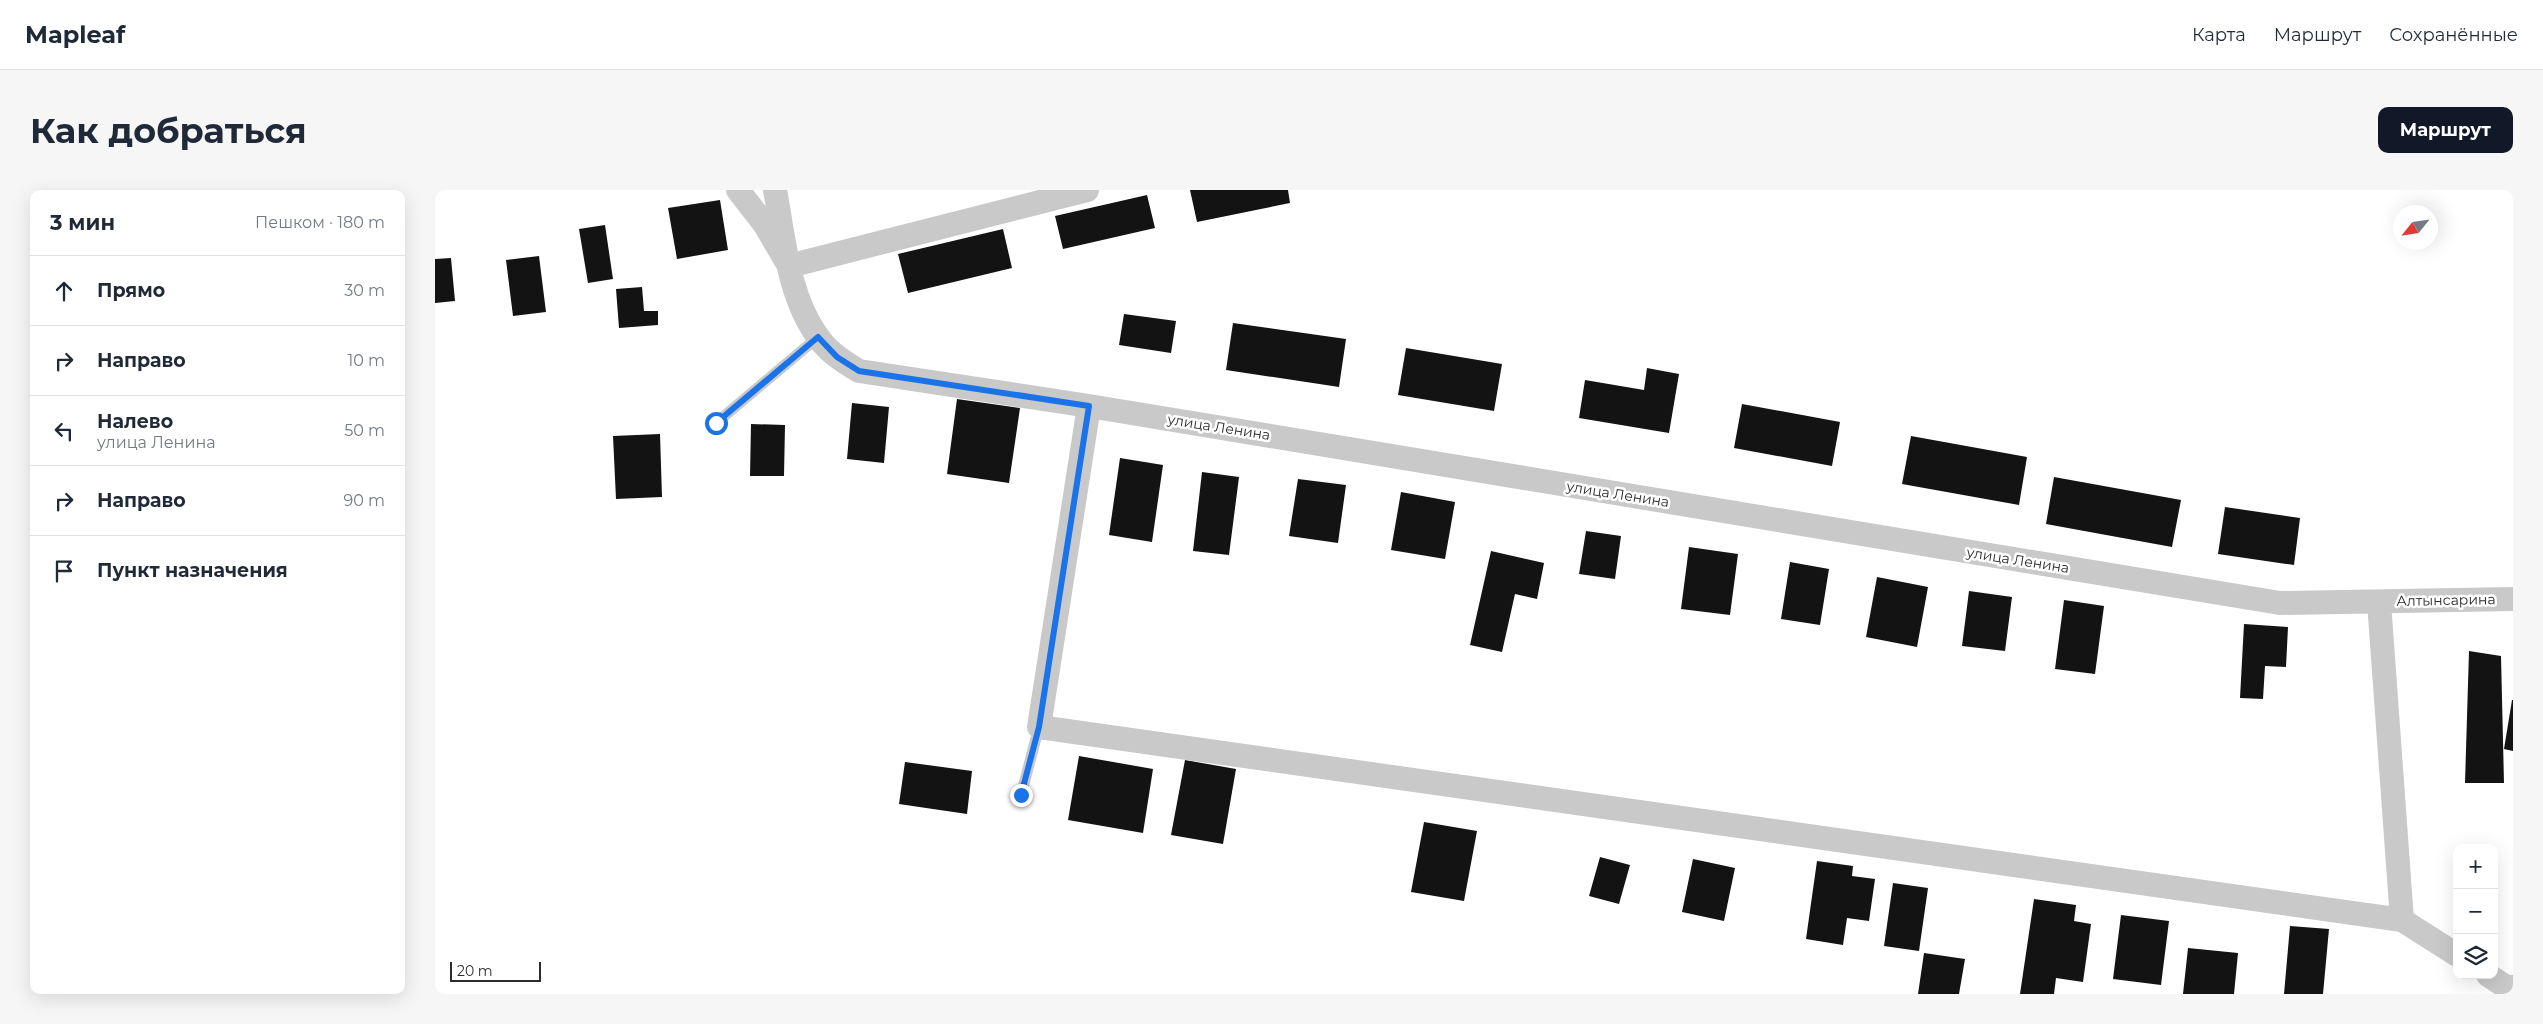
<!DOCTYPE html>
<html lang="ru">
<head>
<meta charset="utf-8">
<style>
  :root { --surface:#fff; --page:#f6f6f7; --text:#1f2937; --muted:#747a83; --line:#e0e1e3; --accent:#111827 }
  body { margin:0; font-family:Montserrat,sans-serif; background:var(--page); color:var(--text) }
  .controls { position:absolute; right:15px; bottom:15px; display:grid; overflow:hidden; border-radius:10px; box-shadow:0 5px 20px #0002 }
  .controls button { width:45px; height:45px; display:grid; place-items:center; padding:0; border:0; border-bottom:1px solid var(--line); background:var(--surface); color:var(--text); font:25px sans-serif }
  .compass { position:absolute; left:1958px; top:15px; width:45px; height:45px; border-radius:50%; background:var(--surface); box-shadow:0 5px 20px #0002; rotate:240deg }
  .scale { position:absolute; left:15px; bottom:12px; width:91px; box-sizing:border-box; padding-left:5px; border:2px solid #2c2c2c; border-top:0; font-size:14px; line-height:18px; white-space:nowrap; color:#2c2c2c; -webkit-text-stroke:4px #fff; paint-order:stroke }
  .stop { position:absolute; width:15px; height:15px; margin:-11px; border:4px solid #1a73e8; border-radius:50%; background:#fff }
  .stop.end { background:#1a73e8; border-color:#fff; box-shadow:0 1px 5px #0008 }
  .list { margin:0; padding:0; list-style:none }
  h2 { display:flex; justify-content:space-between; align-items:center; height:65px; margin:0; padding:0 20px; font-size:21px }
  h2 small { font-size:16px; font-weight:400; color:var(--muted) }
  .list li { display:grid; grid-template-columns:32px 1fr auto; gap:15px; align-items:center; box-sizing:border-box; height:70px; padding:0 20px; border-top:1px solid var(--line) }
  .list b { display:block; font-size:19px; white-space:nowrap }
  .list p { margin:0; font-size:16px; white-space:nowrap; color:var(--muted) }
  .list em { font-size:16px; font-style:normal; color:var(--muted) }
  .icon { flex:none; width:28px; height:28px; fill:none; stroke:currentColor; stroke-width:2; stroke-linecap:round; stroke-linejoin:round }
  .map { position:relative; flex:none; width:2078px; height:804px; overflow:hidden; border-radius:10px }
  header { display:flex; align-items:center; gap:30px; box-sizing:border-box; height:70px; padding:0 25px; background:var(--surface); border-bottom:1px solid var(--line) }
  header strong { font-size:24px }
  nav { display:flex; gap:28px; margin-inline-start:auto; font-size:18px }
  .intro { display:flex; align-items:center; justify-content:space-between; box-sizing:border-box; height:120px; padding:0 30px }
  h1 { margin:0; font-size:35px }
  .button { padding:12px 22px; border-radius:10px; background:var(--accent); color:#fff; font-size:18px; font-weight:700 }
  main { display:flex; gap:30px; padding:0 30px }
  aside { flex:1; background:var(--surface); border-radius:10px; box-shadow:0 5px 20px #0002 }
  .map>svg:first-child { display:block }
  .building { fill:#131313 }
  .lines { fill:none; stroke-linecap:round; stroke-linejoin:round }
  .service { stroke:#c9c9c9; stroke-width:11 }
  .minor { stroke:#c9c9c9; stroke-width:24 }
  .route { stroke:#1a73e8; stroke-width:6 }
  .labels { text-anchor:middle; stroke-width:5; stroke-linejoin:round; paint-order:stroke }
  .street-label { font-size:14px; fill:#2c2c2c; stroke:#fff }
</style>
</head>
<body>
<header>
<strong>Mapleaf</strong>
<nav><a>Карта</a><a>Маршрут</a><a>Сохранённые</a></nav>
</header>
<div class="intro"><h1>Как добраться</h1><a class="button">Маршрут</a></div>
<main>
<aside>
<h2>3 мин<small>Пешком · 180 m</small></h2>
<ul class="list">
<li><svg class="icon" aria-label="ahead" viewBox="0 0 24 24"><path d="M12 20V5M6 11l6-6 6 6"/></svg><div><b>Прямо</b></div><em>30 m</em></li>
<li><svg class="icon" aria-label="right" viewBox="0 0 24 24"><path d="M7 20v-9h11M14 6l5 5-5 5"/></svg><div><b>Направо</b></div><em>10 m</em></li>
<li><svg class="icon" aria-label="left" viewBox="0 0 24 24"><path d="M17 20v-9H6M10 6l-5 5 5 5"/></svg><div><b>Налево</b><p>улица Ленина</p></div><em>50 m</em></li>
<li><svg class="icon" aria-label="right" viewBox="0 0 24 24"><path d="M7 20v-9h11M14 6l5 5-5 5"/></svg><div><b>Направо</b></div><em>90 m</em></li>
<li><svg class="icon" aria-label="arrive" viewBox="0 0 24 24"><path d="M6 21V4h12l-3 4 3 4H6"/></svg><div><b>Пункт назначения</b></div></li>
</ul>
</aside>
<div class="map">
<svg width="2078" height="804" viewBox="0 0 2078 804">
  <rect width="100%" height="100%" fill="#fff"/>
  <path class="building" d="M755,0H853L855,13L762,32Z
    M712,5L720,38L628,59L620,26Z
    M285,10L293,60L242,69L233,18Z
    M170,35L178,89L153,93L144,39Z
    M568,39L577,78L473,103L463,64Z
    M104,66L111,122L78,126L71,70Z
    M16,68L20,111L0,113V69Z
    M207,97L209,121H223V135L184,138L181,99Z
    M689,124L741,131L736,163L684,155Z
    M798,133L911,149L904,197L791,180Z
    M971,158L1067,174L1059,221L963,205Z
    M1212,178L1244,184L1234,243L1144,228L1150,190L1209,200Z
    M522,209L585,218L574,293L512,284Z
    M417,213L454,217L449,273L412,269Z
    M1307,214L1405,232L1397,276L1299,258Z
    M316,234L350,235L349,286H315Z
    M225,244L227,307L181,309L178,246Z
    M1476,246L1592,267L1584,315L1467,294Z
    M685,268L728,275L717,352L674,345Z
    M767,282L804,287L794,365L758,361Z
    M1619,287L1746,310L1737,357L1611,334Z
    M863,289L911,295L903,353L854,346Z
    M966,302L1020,312L1010,369L956,360Z
    M1790,317L1865,328L1859,375L1783,364Z
    M1151,341L1186,346L1180,389L1144,384Z
    M1254,357L1303,364L1295,425L1246,419Z
    M1056,361L1109,373L1102,409L1080,404L1067,462L1035,455Z
    M1355,372L1394,379L1385,435L1346,429Z
    M1442,387L1493,397L1482,457L1431,447Z
    M1534,401L1577,407L1570,461L1527,456Z
    M1629,410L1669,416L1660,484L1620,479Z
    M1809,434L1853,437L1851,477L1830,476L1828,509L1805,508Z
    M2034,461L2066,466L2069,593H2030Z
    M2077,510H2078V561L2069,559Z
    M644,566L718,579L708,643L633,630Z
    M750,570L801,579L788,654L736,645Z
    M470,572L537,581L532,624L464,614Z
    M989,632L1042,641L1029,711L976,702Z
    M1165,667L1195,675L1184,714L1154,706Z
    M1258,669L1300,678L1289,731L1247,722Z
    M1382,671L1418,676L1417,686L1440,689L1434,731L1412,728L1408,755L1371,749Z
    M1458,693L1493,698L1484,761L1449,756Z
    M1599,709L1641,715L1639,731L1656,734L1648,792L1621,788L1619,804H1585Z
    M1686,725L1734,731L1726,795L1678,789Z
    M1855,736L1894,739L1888,804H1849Z
    M1753,758L1803,763L1799,804H1748Z
    M1489,763L1530,769L1524,804H1483Z"/>
  <g class="lines">
    <path class="service" d="M281,233L383,147
      M586,605L604,537"/>
    <path class="minor" d="M303,0L330,35L354,76L652,0
      M340,0C349,48 353,106 383,147C393,162 409,172 424,181L654,216L1845,413L2078,409
      M654,216L604,537L1967,730
      M1944,412L1967,730L2022,765
      M2053,785L2071,797H2078"/>
  </g>
  <g class="lines">
    <path class="route" d="M281,233L383,147L402,167L424,181L654,216L604,537L586,605"/>
  </g>
  <g class="labels">
    <g class="street-label">
      <text transform="translate(784 237) rotate(9)" y="5">улица Ленина</text>
      <text transform="translate(1183 304) rotate(9)" y="5">улица Ленина</text>
      <text transform="translate(1583 370) rotate(9)" y="5">улица Ленина</text>
      <text transform="translate(2011 410) rotate(-1)" y="5">Алтынсарина</text>
    </g>
  </g>
</svg>
<div class="controls">
<button>+</button>
<button>−</button>
<button><svg class="icon" aria-label="layers" viewBox="0 0 24 24"><path d="M12 4l9 5-9 5-9-5zM3 14l9 5 9-5"/></svg></button>
</div>
<svg class="compass" viewBox="-18 -18 36 36"><path d="M0-13l5 13h-10z" fill="#e53935"/><path d="M0 13l5-13h-10z" fill="#747a83"/></svg>
<div class="scale">20 m</div>
<div class="stop" style="left:281px;top:233px"></div>
<div class="stop end" style="left:586px;top:605px"></div>
</div>
</main>
</body>
</html>
